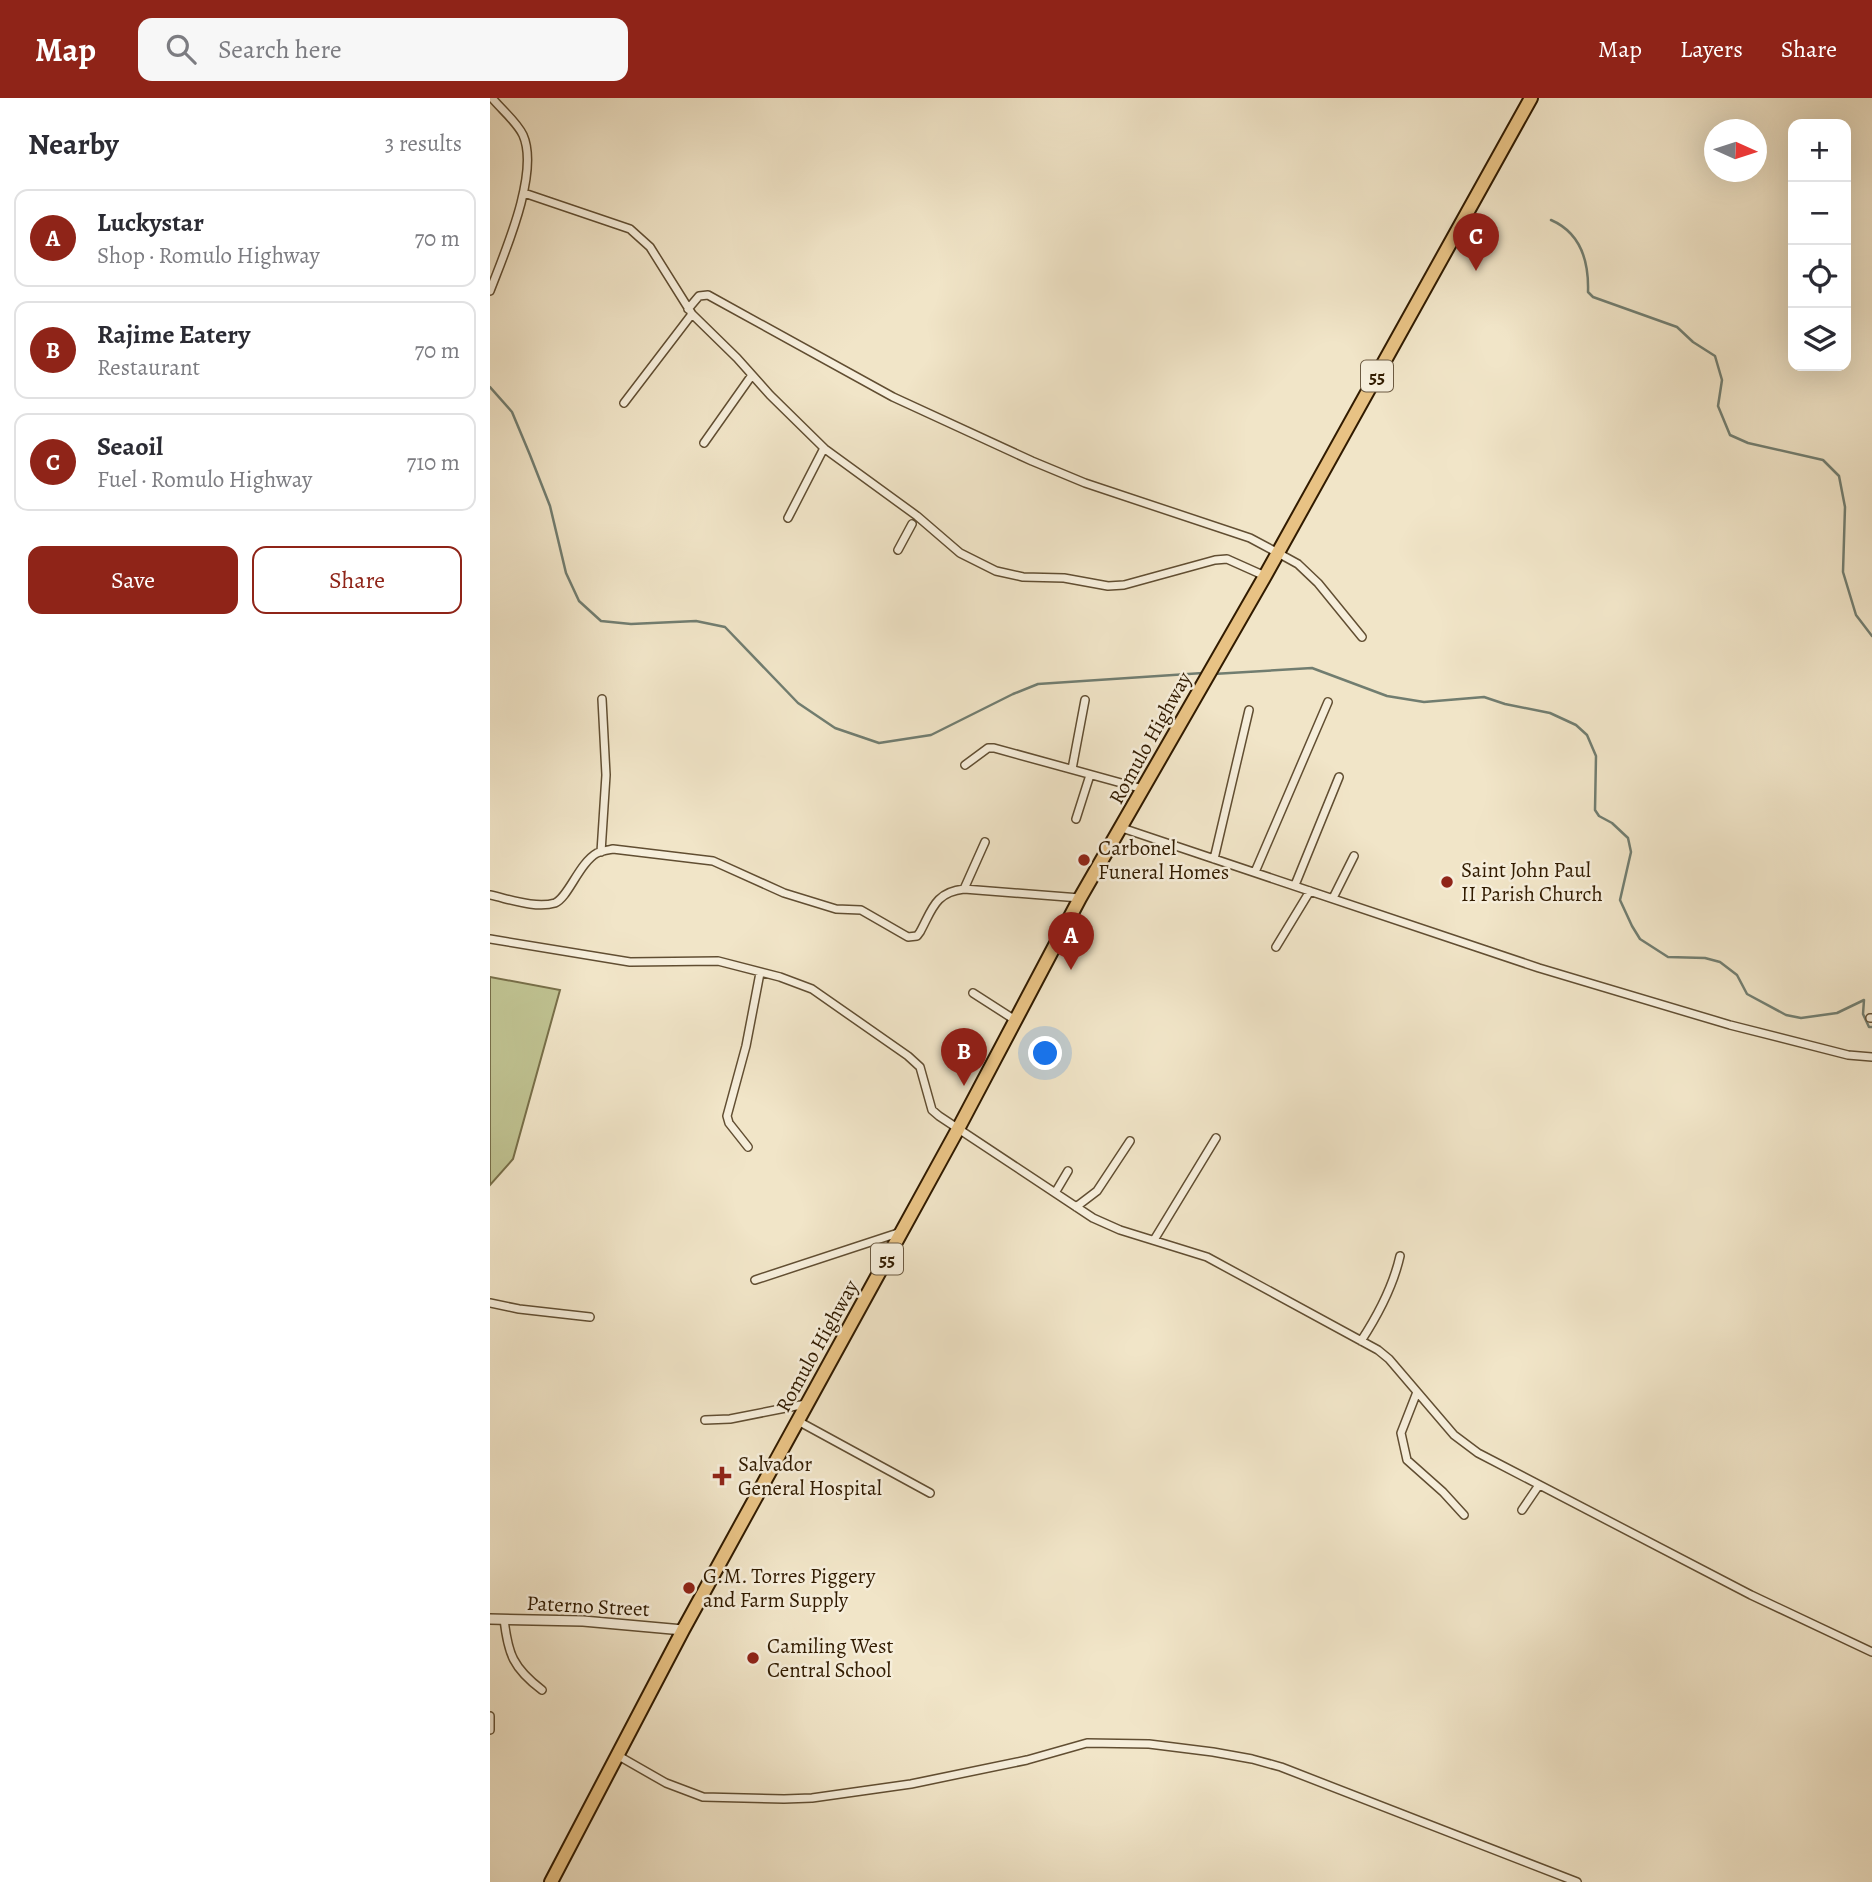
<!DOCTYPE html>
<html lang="en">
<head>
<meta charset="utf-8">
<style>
  :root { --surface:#fff; --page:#f7f7f7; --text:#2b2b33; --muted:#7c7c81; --line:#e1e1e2; --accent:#8f2418 }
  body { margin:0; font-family:Alegreya,serif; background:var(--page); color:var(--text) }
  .controls { position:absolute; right:21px; top:21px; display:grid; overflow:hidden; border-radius:14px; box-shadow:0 7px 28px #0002 }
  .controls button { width:63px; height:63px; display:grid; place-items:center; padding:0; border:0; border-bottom:2px solid var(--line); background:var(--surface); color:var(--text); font:35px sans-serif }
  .compass { position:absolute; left:1214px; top:21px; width:63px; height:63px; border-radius:50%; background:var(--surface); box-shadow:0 7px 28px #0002; rotate:93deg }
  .you { position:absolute; left:556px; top:956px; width:24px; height:24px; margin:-18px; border:5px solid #fff; border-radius:50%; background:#1a73e8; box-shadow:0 0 0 10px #1a73e833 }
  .badge { display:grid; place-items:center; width:46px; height:46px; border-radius:50%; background:var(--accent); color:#fff; font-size:23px; font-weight:700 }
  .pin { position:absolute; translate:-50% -58px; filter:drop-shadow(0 2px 4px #0008) }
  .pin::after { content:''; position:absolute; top:37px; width:24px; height:21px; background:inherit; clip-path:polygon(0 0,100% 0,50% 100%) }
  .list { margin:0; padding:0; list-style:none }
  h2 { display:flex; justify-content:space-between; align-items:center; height:91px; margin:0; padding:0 28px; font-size:30px }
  h2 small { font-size:23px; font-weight:400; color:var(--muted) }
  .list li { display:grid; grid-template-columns:46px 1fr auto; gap:21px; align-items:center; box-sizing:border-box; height:98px; margin:0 14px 14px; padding:0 14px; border:2px solid var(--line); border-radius:14px }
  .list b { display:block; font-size:26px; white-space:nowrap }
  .list p { margin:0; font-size:23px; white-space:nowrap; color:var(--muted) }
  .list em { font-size:23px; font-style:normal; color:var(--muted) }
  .actions { display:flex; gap:14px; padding:21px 28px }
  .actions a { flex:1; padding:16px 0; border:2px solid var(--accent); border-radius:14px; text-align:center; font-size:24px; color:var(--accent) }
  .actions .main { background:var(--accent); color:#fff }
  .icon { flex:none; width:38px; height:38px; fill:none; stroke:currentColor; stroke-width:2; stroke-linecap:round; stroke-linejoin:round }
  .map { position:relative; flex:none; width:1382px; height:1784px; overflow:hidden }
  header { display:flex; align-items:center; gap:42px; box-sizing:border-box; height:98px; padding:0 35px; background:var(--accent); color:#fff }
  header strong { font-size:33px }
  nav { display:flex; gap:38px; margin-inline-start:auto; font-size:24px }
  .search { width:490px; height:63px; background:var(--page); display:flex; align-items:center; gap:18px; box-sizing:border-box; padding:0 24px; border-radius:14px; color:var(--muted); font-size:26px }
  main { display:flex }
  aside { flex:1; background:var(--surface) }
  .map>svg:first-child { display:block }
  .green { fill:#c0c392; stroke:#786f49; stroke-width:2 }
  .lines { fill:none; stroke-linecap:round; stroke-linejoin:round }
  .stream { stroke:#717d70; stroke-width:2.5 }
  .minor-casing { stroke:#614e32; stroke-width:10 }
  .tertiary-casing { stroke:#614e32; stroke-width:12 }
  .trunk-casing { stroke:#311b00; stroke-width:16 }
  .minor { stroke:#f6eedb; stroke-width:7 }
  .tertiary { stroke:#f6eedb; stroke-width:9 }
  .trunk { stroke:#e8c284; stroke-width:12 }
  .poi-dot { fill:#8f2418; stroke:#f6eedb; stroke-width:2.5 }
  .labels { text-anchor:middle; stroke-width:5; stroke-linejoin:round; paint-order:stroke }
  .shield { fill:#f6eedb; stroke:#6c5a42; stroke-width:2 }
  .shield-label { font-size:19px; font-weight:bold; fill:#311b00 }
  .street-label { font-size:21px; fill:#311b00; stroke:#f6eedb }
  .poi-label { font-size:21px; fill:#311b00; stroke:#f6eedb; text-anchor:start }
</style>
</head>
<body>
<header>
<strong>Map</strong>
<div class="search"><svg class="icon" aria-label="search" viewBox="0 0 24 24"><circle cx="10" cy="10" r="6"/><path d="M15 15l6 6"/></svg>Search here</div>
<nav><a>Map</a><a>Layers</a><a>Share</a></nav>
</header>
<main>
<aside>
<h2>Nearby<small>3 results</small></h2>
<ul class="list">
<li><span class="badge">A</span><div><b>Luckystar</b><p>Shop · Romulo Highway</p></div><em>70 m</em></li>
<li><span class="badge">B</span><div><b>Rajime Eatery</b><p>Restaurant</p></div><em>70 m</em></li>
<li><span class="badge">C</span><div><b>Seaoil</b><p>Fuel · Romulo Highway</p></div><em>710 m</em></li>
</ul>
<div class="actions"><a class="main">Save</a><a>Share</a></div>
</aside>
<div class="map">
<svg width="1382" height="1784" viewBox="0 0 1382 1784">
  <rect width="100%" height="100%" fill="#f1e5c8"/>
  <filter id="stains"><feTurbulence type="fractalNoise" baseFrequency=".00286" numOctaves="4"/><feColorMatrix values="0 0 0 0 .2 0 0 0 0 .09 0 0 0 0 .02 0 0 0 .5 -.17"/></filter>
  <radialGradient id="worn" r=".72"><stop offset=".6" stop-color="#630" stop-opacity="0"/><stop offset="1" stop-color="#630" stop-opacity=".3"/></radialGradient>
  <path class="green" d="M0,879L70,892L23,1061L0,1087Z"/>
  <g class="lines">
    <path class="stream" d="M1061,122C1091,135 1099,163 1098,194L1103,199L1187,229L1203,244L1225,258L1232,282L1228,308L1240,337L1258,345L1333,362L1349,378L1355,409L1353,474L1366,517L1382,538
      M0,289L22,314L40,357L60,408L76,475L89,503L111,523L141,526L206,523L235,529L308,605L345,630L389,645L441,637L523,596L548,586L713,575
      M723,576L822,570L897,598L934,604L994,599L1015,606L1060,615L1086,627L1097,637L1106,658L1105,712L1109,718L1122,725L1138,740L1141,754L1130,802L1142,828L1150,841L1178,859L1215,860L1230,864L1247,877L1257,896L1296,917L1311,920L1347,915L1374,902L1373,916L1379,929H1382"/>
    <defs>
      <path id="minor" d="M34,95L140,131L160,149L202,216L247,260L280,297L335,351L427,418L470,455L506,473L533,479L574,480L618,488L634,487L725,462L737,461L775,478
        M0,193C14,156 50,75 33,37C27,24 11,11 2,0
        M198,211L209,198L218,197L403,299L542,363L595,385L760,440L788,455L808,466L828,485L872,539
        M134,305L202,216
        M214,345L262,277
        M298,420L334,350
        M408,452L422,426
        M475,667L498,650H504L653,691
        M582,671L595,602
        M586,721L600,677
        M632,730L1049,870L1240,927L1358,957L1382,959
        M111,754L116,677L112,601
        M724,761L759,612
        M765,774L838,604
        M805,787L849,679
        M474,791L495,744
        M0,797C19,801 46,811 65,805C78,800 89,765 107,755C111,753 118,752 123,751L223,763L294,795L346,811L371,812L418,839L427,838L430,834C442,812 445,794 474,791L590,800
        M843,800L864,758
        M0,841L140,864L228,863L290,879L322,891L418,958L430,969L442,1012L449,1018L603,1120L630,1132L717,1159L888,1252L899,1261L964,1337L988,1355L1261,1497L1382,1554
        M786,849L820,793
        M483,895L525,922
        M1380,920H1382
        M258,1049L239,1025L237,1018L256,948L270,875
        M565,1095L578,1073
        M586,1109L607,1093L640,1043
        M664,1142L726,1040
        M265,1182L411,1134
        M0,1205L29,1211L100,1219
        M871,1243C888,1217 903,1189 910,1158
        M927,1294L911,1335L917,1362L953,1394L974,1417
        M215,1322L240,1321L316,1306
        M308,1323L440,1395
        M1032,1412L1049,1387
        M14,1521C18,1556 23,1570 52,1592
        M0,1618V1632
        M127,1657L176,1685L213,1699L294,1701L322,1700L421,1686L537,1662L597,1645L659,1646L723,1654L762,1661L791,1669L1087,1784"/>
      <path id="tertiary" d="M0,1521L93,1523L193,1532"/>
      <path id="trunk" d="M61,1784L193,1532L468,1031L590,800L775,478L1041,0"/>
    </defs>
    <use href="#minor" class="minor-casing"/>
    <use href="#tertiary" class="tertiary-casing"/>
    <use href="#trunk" class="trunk-casing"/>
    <use href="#minor" class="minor"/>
    <use href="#tertiary" class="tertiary"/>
    <use href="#trunk" class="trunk"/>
  </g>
  <g class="poi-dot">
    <circle cx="594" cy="762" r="7"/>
    <circle cx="957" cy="784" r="7"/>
    <path d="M228.5 1367.5h7v7h7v7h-7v7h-7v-7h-7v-7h7z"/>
    <circle cx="199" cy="1490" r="7"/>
    <circle cx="263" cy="1560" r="7"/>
  </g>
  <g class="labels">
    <g class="shield">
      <rect x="871" y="262.5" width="32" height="31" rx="5"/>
      <rect x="381" y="1145.5" width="32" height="31" rx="5"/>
    </g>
    <g class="shield-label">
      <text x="887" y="285">55</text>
      <text x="397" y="1168">55</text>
    </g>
    <g class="street-label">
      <text transform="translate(660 640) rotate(-61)" y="7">Romulo Highway</text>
      <text transform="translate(327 1248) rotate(-61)" y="7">Romulo Highway</text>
      <text transform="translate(98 1508) rotate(3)" y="7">Paterno Street</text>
    </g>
    <g class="poi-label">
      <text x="608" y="757">Carbonel<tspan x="608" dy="24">Funeral Homes</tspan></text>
      <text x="971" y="779">Saint John Paul<tspan x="971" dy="24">II Parish Church</tspan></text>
      <text x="248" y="1373">Salvador<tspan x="248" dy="24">General Hospital</tspan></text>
      <text x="213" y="1485">G.M. Torres Piggery<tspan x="213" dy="24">and Farm Supply</tspan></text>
      <text x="277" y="1555">Camiling West<tspan x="277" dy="24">Central School</tspan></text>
    </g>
  </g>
  <rect width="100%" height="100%" filter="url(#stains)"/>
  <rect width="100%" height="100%" fill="url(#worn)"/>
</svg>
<div class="controls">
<button>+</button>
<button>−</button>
<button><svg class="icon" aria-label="locate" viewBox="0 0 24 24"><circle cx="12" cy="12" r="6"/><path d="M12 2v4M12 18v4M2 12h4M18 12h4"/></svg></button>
<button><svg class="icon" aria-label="layers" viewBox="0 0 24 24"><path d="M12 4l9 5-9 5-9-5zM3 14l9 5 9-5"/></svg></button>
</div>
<svg class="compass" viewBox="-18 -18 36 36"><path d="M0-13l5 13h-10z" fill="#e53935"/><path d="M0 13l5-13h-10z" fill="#7c7c81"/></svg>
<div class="you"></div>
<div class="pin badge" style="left:581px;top:872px">A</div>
<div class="pin badge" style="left:474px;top:988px">B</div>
<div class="pin badge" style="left:986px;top:173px">C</div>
</div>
</main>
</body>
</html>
